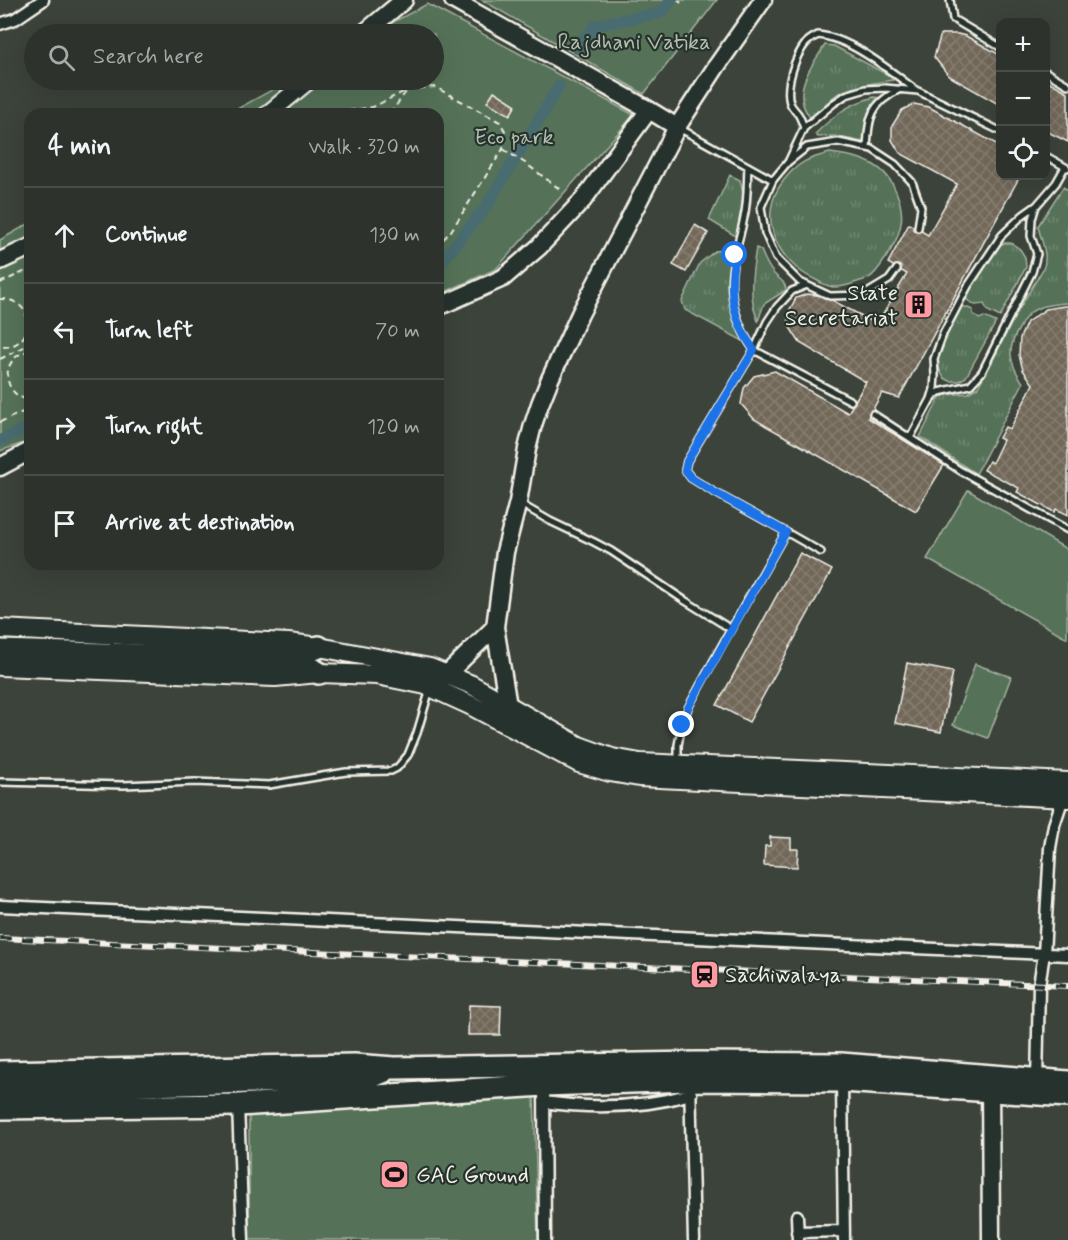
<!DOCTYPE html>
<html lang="en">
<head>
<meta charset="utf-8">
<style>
  :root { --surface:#2d322c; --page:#393e38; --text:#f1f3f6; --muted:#a7aaa9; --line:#484d48 }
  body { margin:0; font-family:Mynerve,sans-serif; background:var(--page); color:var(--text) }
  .controls { position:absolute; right:18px; top:18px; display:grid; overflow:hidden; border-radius:12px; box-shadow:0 6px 24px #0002 }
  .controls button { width:54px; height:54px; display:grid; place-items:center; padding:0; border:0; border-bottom:2px solid var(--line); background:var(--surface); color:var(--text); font:30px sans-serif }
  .stop { position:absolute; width:18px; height:18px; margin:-14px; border:4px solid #1a73e8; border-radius:50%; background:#fff }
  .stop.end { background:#1a73e8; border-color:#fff; box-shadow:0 2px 6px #0008 }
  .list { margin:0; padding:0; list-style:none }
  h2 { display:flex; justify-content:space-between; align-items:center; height:78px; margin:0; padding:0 24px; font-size:26px }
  h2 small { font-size:20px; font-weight:400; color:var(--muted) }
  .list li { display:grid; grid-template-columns:39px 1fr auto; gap:18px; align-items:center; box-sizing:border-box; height:96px; padding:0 24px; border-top:2px solid var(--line) }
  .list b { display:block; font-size:22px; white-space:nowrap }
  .list em { font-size:20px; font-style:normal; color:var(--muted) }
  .icon { flex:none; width:33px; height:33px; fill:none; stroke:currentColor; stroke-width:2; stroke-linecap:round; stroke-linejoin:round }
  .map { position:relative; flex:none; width:1068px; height:1240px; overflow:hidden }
  .search { position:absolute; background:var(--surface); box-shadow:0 6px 24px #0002; left:24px; top:24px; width:420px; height:66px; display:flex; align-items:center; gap:15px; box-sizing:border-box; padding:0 21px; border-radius:33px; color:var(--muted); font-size:22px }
  .panel { position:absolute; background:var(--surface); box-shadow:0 6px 24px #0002; left:24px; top:108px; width:420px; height:462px; border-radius:18px }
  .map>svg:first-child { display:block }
  .grass { fill:url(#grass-tufts); stroke:#a4b2a0; stroke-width:1.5 }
  .park { fill:#557259; stroke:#a4b2a0; stroke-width:1.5 }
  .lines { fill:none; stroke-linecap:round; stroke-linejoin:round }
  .canal { stroke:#4a6c71; stroke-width:12 }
  .building { fill:url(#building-cross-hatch); stroke:#f4f1e8; stroke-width:1.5 }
  .lane-casing { stroke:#f4f1e8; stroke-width:10 }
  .street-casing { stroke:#f4f1e8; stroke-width:15 }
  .secondary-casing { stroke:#f4f1e8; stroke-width:21 }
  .primary-casing { stroke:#f4f1e8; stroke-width:22 }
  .highway-casing { stroke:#f4f1e8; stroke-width:26 }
  .path { stroke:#f4f1e8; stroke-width:2; stroke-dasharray:6 4.5; stroke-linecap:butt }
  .lane { stroke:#26332d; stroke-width:5 }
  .street { stroke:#26332d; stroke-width:10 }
  .secondary { stroke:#26332d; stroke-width:16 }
  .primary { stroke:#26332d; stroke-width:18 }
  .highway { stroke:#26332d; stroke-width:21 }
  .rail-casing { stroke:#f4f1e8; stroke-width:6 }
  .rail { stroke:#26332d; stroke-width:4; stroke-dasharray:11; stroke-linecap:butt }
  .route { stroke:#1a73e8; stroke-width:8 }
  .labels { text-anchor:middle; stroke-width:4.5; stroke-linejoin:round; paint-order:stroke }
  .park-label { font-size:22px; fill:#b4beaf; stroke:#26332d }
  .poi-label { font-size:22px; fill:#f4f1e8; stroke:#26332d; text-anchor:start }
</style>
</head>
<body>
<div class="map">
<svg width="1068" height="1240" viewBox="0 0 1068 1240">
  <defs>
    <pattern id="grass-tufts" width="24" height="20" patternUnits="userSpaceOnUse" patternTransform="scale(1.5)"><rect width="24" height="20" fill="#557259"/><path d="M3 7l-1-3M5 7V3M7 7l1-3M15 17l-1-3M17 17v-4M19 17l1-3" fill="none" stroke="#6e8771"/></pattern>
    <pattern id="building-cross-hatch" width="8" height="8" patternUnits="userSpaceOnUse" patternTransform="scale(1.5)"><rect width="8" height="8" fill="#716759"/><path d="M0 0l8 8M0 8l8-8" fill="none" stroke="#867d71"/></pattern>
  </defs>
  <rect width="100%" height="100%" fill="#3c433a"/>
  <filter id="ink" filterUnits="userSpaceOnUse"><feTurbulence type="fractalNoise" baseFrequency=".0167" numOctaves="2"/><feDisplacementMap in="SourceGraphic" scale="12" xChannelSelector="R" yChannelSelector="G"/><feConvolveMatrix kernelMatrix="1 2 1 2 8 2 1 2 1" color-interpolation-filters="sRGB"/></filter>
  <g filter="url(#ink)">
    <path class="grass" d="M825,45L834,46L890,76L893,80C874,83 853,85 836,95C826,102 820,112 810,118C808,114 804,109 803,104C797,83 815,61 825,45Z
      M874,97L882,98L871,117L867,143L835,136L818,137L815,134C836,114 846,105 874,97Z
      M830,153C845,155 860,157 874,165C881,169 889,177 893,185C906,210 904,229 889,253C883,262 877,273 869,278C866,280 863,280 860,281C852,284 842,288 833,287C828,286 821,283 816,280C777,263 755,216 784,180C798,162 809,158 830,153Z
      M730,175L740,180C746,200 743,218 739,238L709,220Z
      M1063,187L1068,190V303C1055,304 1037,305 1028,315C1025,318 1022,323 1020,327C1006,349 1009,362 1023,383L976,474L920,437L940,397L946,395L968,393L978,387L1015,316L1043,269C1049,255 1041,241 1038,226Z
      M1004,243H1011L1020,249L1025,257L1026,267L1000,317L988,311L984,304L975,305L964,298L994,248Z
      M756,248L761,250C764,258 768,267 774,274C780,280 785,281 786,290L764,304L758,321C748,297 752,273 756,248Z
      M725,250L736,252L728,293L733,321L745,340L743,341L685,310L682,301L700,263L715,251Z
      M960,305L973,310V314L979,319L984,317L996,322L966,377L959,381H950L944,378L938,367L937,357Z"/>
    <path class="park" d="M482,0H717L644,94Z
      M427,4L634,115L496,269L438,295V114H228L290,80H434V34H371Z
      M30,223V441L0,451V240Z
      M968,490L1068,550L1067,638L927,559Z
      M975,664L1011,677L988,738L953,725Z
      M534,1094L538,1240H249V1111Z"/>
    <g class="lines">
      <path class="canal" d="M577,48L596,25L660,13L672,0
        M438,266L486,207L559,86
        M0,441L30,426"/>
    </g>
    <path class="building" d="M941,34H958L966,36L1000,55V105L949,76L934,57Z
      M1046,80L1068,92V142L1046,131Z
      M494,91L516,105L510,115L487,102Z
      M914,104L929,107L998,145L1000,140V176H1020L899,398L882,393L868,418L944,465L916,511L754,419L741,404L744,388L754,376L775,371L848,413L866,382L800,343L789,326L788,313L796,298L807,294L824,296L877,324L907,274L888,263L909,224L928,235L957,184L900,153L892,140V126L902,110Z
      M695,225L708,233L686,272L673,265Z
      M1064,306H1068V515L1056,509L1054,512L1017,492L1019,488L984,470L989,461L992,463L1003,440L999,438L1005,427L1010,429L1033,384L1023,370L1019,355L1020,338L1027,322L1046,309Z
      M800,553L832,570L749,722L717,705Z
      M907,663L953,672L941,732L895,723Z
      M770,837L791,838V849H798L797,867L764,865L765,846H770Z
      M469,1005L501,1006L500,1035H468Z"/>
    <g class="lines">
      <defs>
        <path id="lane" d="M950,0L953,19L1000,47
          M1046,72L1068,85
          M679,128L773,180
          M804,128C802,123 801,118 798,114C795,110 792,108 790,103C785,86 795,56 806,43C809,40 814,37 818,35C851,38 889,70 916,90
          M867,148C869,117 870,104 900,89
          M1046,156L1067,168
          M789,160L804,128L834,103L846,95L866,89L885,88L918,91L1000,131
          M748,166C747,183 748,201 744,217C741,235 734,253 732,272C729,299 738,328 754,350L851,401
          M897,269L889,280L864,295L830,296L800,282L776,258L765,233L761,207L773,180L788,162L807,147L838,142L872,149L895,164L912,182L921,207L918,228
          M934,396L939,392L970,385L982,372L1032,272L1037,254L1031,236L1032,219L1036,206
          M873,414L961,471L1068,530
          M910,438L931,399L934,389L935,375L934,359L943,334L968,286L1002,235L1023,215L1037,205L1056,183L1065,167
          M519,503L550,521L594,542L611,551L684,600L731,629
          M786,532L821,552
          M678,762V745L682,725L688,708L722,645L786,532L712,491L691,478L685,470L687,461L754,350L767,322L777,307L792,291L807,285
          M0,782L124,785L195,782L269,785L346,772L391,771L397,768L408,755L417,733L430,689"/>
        <path id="street" d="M0,24L15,19L43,0
          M0,906L1068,955
          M690,1080L694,1240
          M842,1081L844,1240
          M1037,1083L1039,985L1044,954L1050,848L1054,825L1064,795
          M544,1085L545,1240
          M544,1102C593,1109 643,1108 691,1094
          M238,1105L243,1240
          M797,1216L798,1240
          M797,1232L844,1231"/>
        <path id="secondary" d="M453,0L649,110L677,127
          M363,34L404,0
          M268,114L309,80
          M0,261L30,247
          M438,307L503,278L539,247L583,200L649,110
          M0,467L30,451
          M446,675L495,627
          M508,706L495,627L505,552L518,502L527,449L533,425L540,404L550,379L580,314L677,127L716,67L763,0
          M990,1080L991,1240"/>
        <path id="primary" d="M0,629L288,643L319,647L430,668L472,685L579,746L612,758L640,763L1068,782
          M0,666L275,677L319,673L377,675L426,685L470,705L579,763L610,772L639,777L1068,798"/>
        <path id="highway" d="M0,651L281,659L294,658L319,647
          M294,658L319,673
          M0,1072L354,1065L394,1068L698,1063L841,1064L1068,1082
          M0,1089L366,1079L385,1071
          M0,1108L238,1105L544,1085L690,1080L842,1081L1068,1096"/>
      </defs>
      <use href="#lane" class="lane-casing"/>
      <use href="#street" class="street-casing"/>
      <use href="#secondary" class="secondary-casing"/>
      <use href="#primary" class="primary-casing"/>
      <use href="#highway" class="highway-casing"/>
      <path class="path" d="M678,0L681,3
        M328,114L373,107L405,91
        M390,114L408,89L435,87L500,122L505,131L503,149L451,231L438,245
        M503,149L525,163L561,190
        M438,217L440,220L438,233
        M0,283L30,269
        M0,299C37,298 37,349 0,347
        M30,351C0,355 0,396 30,400
        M0,359L30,344
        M0,422L30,409"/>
      <use href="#lane" class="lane"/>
      <use href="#street" class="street"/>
      <use href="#secondary" class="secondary"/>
      <use href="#primary" class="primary"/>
      <use href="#highway" class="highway"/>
      <defs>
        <path id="rail" d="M0,938L1068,986"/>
      </defs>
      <use href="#rail" class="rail-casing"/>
      <use href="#rail" class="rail"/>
    </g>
  </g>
  <g class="lines" filter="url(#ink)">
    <path class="route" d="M682,725L688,708L697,692L786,532L712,491L691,478L685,470L687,461L754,350C732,319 728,292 735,255"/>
  </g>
  <defs>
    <symbol id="building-square" viewBox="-11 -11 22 22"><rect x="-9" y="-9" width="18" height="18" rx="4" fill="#ff9aa2" stroke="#26332d"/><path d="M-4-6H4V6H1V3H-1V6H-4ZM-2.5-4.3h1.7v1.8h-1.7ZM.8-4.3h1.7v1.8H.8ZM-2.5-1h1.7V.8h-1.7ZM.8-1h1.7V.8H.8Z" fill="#111"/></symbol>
    <symbol id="station-square" viewBox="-11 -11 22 22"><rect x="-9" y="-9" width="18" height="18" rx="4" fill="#ff9aa2" stroke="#26332d"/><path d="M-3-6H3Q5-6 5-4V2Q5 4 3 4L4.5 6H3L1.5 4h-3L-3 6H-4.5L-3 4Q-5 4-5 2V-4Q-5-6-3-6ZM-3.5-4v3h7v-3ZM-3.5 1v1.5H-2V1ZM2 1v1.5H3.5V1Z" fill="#111"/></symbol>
    <symbol id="stadium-square" viewBox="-11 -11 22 22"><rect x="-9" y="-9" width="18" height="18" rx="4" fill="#ff9aa2" stroke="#26332d"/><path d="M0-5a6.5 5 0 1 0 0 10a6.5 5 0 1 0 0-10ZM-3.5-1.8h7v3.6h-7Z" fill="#111"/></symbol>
  </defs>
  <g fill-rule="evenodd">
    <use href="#building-square" x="902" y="288" width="33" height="33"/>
    <use href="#station-square" x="688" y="958" width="33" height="33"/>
    <use href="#stadium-square" x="378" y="1158" width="33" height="33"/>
  </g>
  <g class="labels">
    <g class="park-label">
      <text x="634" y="49">Rajdhani Vatika</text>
      <text x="514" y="144">Eco park</text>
    </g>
    <g class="poi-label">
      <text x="898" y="300" text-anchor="end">State<tspan x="898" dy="25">Secretariat</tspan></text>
      <text x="725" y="982">Sachiwalaya</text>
      <text x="416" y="1182">GAC Ground</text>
    </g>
  </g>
</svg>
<div class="controls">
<button>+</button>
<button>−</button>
<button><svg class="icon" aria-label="locate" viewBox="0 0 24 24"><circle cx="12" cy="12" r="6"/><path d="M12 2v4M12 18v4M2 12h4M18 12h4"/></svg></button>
</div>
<div class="stop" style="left:735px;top:255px"></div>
<div class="stop end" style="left:682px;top:725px"></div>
<div class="search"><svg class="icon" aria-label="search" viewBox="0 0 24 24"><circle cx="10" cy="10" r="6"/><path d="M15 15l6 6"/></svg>Search here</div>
<section class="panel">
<h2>4 min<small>Walk · 320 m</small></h2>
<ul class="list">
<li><svg class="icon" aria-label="ahead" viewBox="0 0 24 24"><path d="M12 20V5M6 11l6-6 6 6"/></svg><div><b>Continue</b></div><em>130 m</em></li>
<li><svg class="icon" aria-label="left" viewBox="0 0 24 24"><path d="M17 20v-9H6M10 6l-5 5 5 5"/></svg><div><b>Turn left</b></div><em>70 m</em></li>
<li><svg class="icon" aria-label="right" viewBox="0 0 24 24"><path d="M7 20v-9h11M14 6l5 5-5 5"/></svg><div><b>Turn right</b></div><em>120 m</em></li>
<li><svg class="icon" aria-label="arrive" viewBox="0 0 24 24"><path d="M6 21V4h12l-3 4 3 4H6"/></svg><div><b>Arrive at destination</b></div></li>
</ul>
</section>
</div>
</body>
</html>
